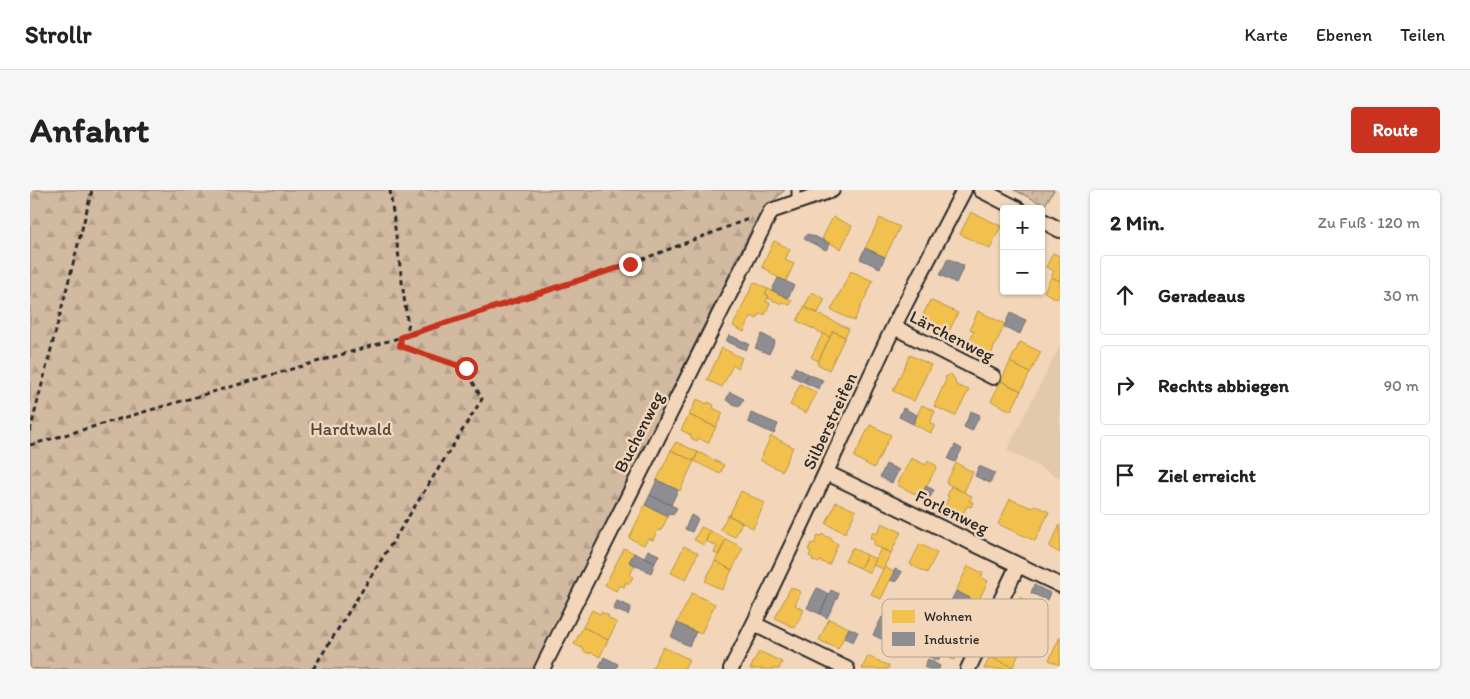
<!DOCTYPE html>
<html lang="de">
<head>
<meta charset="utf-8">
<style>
  :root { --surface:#fff; --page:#f6f6f6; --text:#222; --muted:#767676; --line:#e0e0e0; --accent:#c8321e }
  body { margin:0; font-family:Itim,sans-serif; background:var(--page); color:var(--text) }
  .controls { position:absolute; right:15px; top:15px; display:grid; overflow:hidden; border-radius:5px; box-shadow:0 1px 4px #0004 }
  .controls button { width:45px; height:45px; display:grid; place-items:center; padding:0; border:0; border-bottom:1px solid var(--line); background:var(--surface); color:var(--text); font:25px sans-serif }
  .stop { position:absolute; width:15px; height:15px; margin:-11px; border:4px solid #c8321e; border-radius:50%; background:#fff }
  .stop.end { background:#c8321e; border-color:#fff; box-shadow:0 1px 5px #0008 }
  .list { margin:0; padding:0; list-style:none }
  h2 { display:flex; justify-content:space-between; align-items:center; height:65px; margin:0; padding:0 20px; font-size:21px }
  h2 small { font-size:16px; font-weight:400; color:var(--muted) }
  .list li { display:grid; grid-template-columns:32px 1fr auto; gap:15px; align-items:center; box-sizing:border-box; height:80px; margin:0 10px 10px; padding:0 10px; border:1px solid var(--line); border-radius:5px }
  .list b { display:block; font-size:19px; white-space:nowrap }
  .list em { font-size:16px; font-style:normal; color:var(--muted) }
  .icon { flex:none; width:28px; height:28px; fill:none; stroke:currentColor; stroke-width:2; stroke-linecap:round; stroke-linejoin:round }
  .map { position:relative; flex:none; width:1030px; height:479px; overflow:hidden; border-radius:5px }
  header { display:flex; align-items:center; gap:30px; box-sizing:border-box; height:70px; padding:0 25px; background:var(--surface); border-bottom:1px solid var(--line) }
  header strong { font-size:24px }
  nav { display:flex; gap:28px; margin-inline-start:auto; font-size:18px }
  .intro { display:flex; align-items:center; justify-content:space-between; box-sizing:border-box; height:120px; padding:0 30px }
  h1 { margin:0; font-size:35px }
  .button { padding:12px 22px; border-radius:5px; background:var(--accent); color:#fff; font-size:18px; font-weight:700 }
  main { display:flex; gap:30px; padding:0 30px }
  aside { flex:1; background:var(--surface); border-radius:5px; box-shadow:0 1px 4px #0004 }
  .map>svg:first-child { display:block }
  .built { fill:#e2c8ad }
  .forest { fill:url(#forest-firs); stroke:#7e7266 }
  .park { fill:url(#park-dots); stroke:#7e7266 }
  .homes { fill:#f2c14e; stroke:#b69444 }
  .industry { fill:#8d8d92; stroke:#707073 }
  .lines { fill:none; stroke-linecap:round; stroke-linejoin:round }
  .service-casing { stroke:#2b2b2b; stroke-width:11 }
  .minor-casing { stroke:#2b2b2b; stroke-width:18 }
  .path { stroke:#2b2b2b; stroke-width:3; stroke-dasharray:5 4; stroke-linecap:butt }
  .service { stroke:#f3d6b9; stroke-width:7 }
  .minor { stroke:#f3d6b9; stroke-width:14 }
  .route { stroke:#c8321e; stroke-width:6 }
  .labels { text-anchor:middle; stroke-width:5; stroke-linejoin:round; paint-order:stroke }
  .street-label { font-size:18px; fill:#2b2b2b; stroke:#f3d6b9 }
  .park-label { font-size:18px; fill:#4c4843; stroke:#f3d6b9 }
  .key { fill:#f3d6b9; stroke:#b7a38e; stroke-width:1 }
  .key-label { font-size:14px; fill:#2b2b2b }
</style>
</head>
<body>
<header>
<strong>Strollr</strong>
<nav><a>Karte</a><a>Ebenen</a><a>Teilen</a></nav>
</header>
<div class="intro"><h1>Anfahrt</h1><a class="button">Route</a></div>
<main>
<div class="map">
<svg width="1030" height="479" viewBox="0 0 1030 479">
  <defs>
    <pattern id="forest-firs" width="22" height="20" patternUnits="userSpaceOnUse" patternTransform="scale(1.25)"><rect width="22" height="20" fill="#d2baa1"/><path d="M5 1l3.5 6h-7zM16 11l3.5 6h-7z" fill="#b4a08b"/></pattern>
    <pattern id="park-dots" width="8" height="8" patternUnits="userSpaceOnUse" patternTransform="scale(1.25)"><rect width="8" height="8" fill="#d2baa1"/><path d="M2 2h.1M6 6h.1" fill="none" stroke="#b4a08b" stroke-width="1.8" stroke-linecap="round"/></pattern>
  </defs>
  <rect width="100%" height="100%" fill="#f3d6b9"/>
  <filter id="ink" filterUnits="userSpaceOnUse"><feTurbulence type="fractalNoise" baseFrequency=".02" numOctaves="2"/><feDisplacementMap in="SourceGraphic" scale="10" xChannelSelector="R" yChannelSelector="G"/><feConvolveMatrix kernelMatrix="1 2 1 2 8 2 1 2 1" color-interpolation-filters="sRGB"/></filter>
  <g filter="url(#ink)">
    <path class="built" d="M1030,156V288L977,260Z"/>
    <path class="forest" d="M0,0H755L729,24L504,479H0Z"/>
    <path class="park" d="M984,0H1024L1015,15Z"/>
    <path class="homes" d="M941,22L971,36L960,59L930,44Z
      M803,27L822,36L811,59L792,49Z
      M850,28L870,37L855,67L835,58Z
      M744,51L760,59L755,70L764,74L756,91L739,83L740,81L732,77Z
      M1023,63L1030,66V91L1021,87L1024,81L1016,77Z
      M821,81L843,91L824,131L801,120Z
      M1021,87L1030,91V103L1027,109L1014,102Z
      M724,92L738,99L735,104L739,106L736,112L740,113L735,125L730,123L727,129L721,126L714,142L703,136Z
      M738,99L762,110L760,115L752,112V114L738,108L739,106L735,104Z
      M782,102L795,109L788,123L774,117Z
      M900,110L928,123L917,145L890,132Z
      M774,117L819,139L815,147L803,141L800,147L767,131Z
      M948,121L975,134L960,166L937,155L944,141L940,139Z
      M803,141L815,147L799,180L787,174Z
      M793,144L800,147L788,171L781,167Z
      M990,152L1011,162L1000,183L980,172Z
      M692,158L712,168L708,178L703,175L692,197L677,190Z
      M880,165L901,175L884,211L863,201Z
      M980,172L1000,183L991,201L971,191Z
      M921,184L926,191L925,192L926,195L939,200L925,226L904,216L916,190L915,187Z
      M971,191L991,201L981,221L961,211Z
      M770,194L787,203L776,223L760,215Z
      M667,209L677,214L678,212L684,215L683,218L693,223L686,237L659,225Z
      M892,215L905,221L900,233L905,235L901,243L883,234Z
      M659,225L686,237L678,253L668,248L667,251L661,248L662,246L651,240Z
      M840,235L861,245L844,278L824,267Z
      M741,246L763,257L752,281L730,270Z
      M646,252L668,262L664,271L641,260Z
      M641,260L664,271L650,301L627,290Z
      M668,262L694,275L690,284L664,271Z
      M881,268L896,275L898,271L907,276L891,307L867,295Z
      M926,273L943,282L934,302L916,293Z
      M921,296L942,306L939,311L943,312L941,317L937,316L932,326L914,318L919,307L917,306Z
      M711,301L735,313L723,338L699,326Z
      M980,309L1002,318L1004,315L1019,322L1005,351L968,334Z
      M806,312L826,321L815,343L796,334Z
      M615,315L638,326L631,341L628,340L623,350L618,348L614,355L599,348Z
      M698,325L712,332L705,347L690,340Z
      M852,333L871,342L861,363L843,355L845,350L840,348L843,342L847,344Z
      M1030,335V363L1019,357Z
      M671,337L680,341L674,355L664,350Z
      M680,341L696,349L689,365L684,363L687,356L676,351Z
      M792,344L802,349V351L808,354L799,375L790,371L789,373L782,370L783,368L779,366L781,361L778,360L781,353L784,354L788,345L791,346Z
      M696,349L713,358L702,380L685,371Z
      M890,354L907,363L897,383L880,374Z
      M654,356L668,363L656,390L641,383Z
      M594,358L604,363L599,372L605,375L600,385L603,387L599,394L596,392L594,397L589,395L586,401L575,395Z
      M822,358L837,365L830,378L815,371Z
      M851,358L861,363L853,379L843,375Z
      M837,365L846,369L840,383L830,378Z
      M685,371L702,380L692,400L675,391Z
      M938,376L953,383L951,387L958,391L948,412L926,401Z
      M854,377L864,382L851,409L841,404Z
      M761,397L771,402L765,415L774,420L765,438L745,428Z
      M662,403L685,414L671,444L647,433Z
      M989,407L1012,418L1005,432L982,421Z
      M562,420L570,424L571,422L579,426L578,428L587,433L578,450L553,437Z
      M799,429L819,438L808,459L789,450Z
      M553,437L578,450L570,467L561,462L560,464L553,461L554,459L544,454Z
      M905,442L931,455L924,470L897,457Z
      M1030,447V475L1019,470Z
      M967,453L989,464L983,477L960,467Z
      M633,457L659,469L654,479H622Z
      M729,461L752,472L749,479H720Z
      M838,466L859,476L858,479H832Z
      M960,467L983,477L982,479H954Z"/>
    <path class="industry" d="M777,44L784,47V46L800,54L796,60L774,49Z
      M835,58L855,67L850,78L830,69Z
      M918,68L934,76L926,93L910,85Z
      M748,88L764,95L758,108L742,100Z
      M980,123L996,130L990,144L974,137Z
      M732,144L745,151L739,164L725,158Z
      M699,145L719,154L716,160L696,151Z
      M765,177L778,184L774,192L761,186Z
      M778,184L793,190L789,199L774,192Z
      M700,202L714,209L709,217L696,210Z
      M873,218L887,225L883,234L869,227Z
      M941,221L950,225L942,241L934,237Z
      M721,223L748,234L744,244L718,232Z
      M925,255L932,259L925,272L918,269Z
      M856,274L869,280L862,293L850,287Z
      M949,276L965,283L960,293L945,286Z
      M627,290L648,300L641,315L620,305Z
      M896,296L904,300L898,311L891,307Z
      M620,305L647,318L643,325L638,323L637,325L615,315Z
      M661,325L668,329L662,342L655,339Z
      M618,360L629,365L625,373L614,368Z
      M604,363L625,373L621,383L599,372Z
      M865,379L872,382L866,392L860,390Z
      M1004,395L1020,403L1017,410L1001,403Z
      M787,398L799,404L790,424L777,418Z
      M801,400L809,404L797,428L790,424Z
      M926,401L940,408L932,424L918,417Z
      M587,411L601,417L598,425L583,419Z
      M852,427L875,438L866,456L843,445Z
      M647,433L666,442L659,456L641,447Z
      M819,438L828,442L823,452L814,448Z
      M897,457L911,464L908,471L894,464Z
      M574,467L588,474L586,479H573L569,477Z
      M898,469L910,476L909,479H899L894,477Z"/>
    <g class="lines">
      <defs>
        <path id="service" d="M766,11V0"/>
        <path id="minor" d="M951,0L988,19
          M1011,30L1030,40
          M864,137L963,187
          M797,283L1030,395
          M724,434L817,479
          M512,479L741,21L802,0
          M701,479C759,367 809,252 863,138C886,92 910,46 934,0
          M938,479L988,375"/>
      </defs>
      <use href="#service" class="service-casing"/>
      <use href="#minor" class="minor-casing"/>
      <path class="path" d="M360,0L379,145
        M0,241L62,0
        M0,255L379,145L600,74L721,28
        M283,479L452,209L436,179L370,156L371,147"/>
      <use href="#service" class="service"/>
      <use href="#minor" class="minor"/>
    </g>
  </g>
  <g class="lines" filter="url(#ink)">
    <path class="route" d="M436,178L370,156L371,147L600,74"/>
  </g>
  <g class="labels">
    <g class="street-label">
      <text transform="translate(922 146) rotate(27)" y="6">Lärchenweg</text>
      <text transform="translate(800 231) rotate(-65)" y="6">Silberstreifen</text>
      <text transform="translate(609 242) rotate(-63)" y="6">Buchenweg</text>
      <text transform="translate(922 322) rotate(26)" y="6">Forlenweg</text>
    </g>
    <g class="park-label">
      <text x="321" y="245">Hardtwald</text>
    </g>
  </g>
  <rect x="852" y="409" width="166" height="58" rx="8" class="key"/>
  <rect x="862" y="420" width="23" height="13" fill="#f2c14e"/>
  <rect x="862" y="442" width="23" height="14" fill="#8d8d92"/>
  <g class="key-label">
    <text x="894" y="431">Wohnen</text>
    <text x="894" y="454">Industrie</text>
  </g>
</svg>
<div class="controls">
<button>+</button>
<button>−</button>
</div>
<div class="stop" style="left:436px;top:178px"></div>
<div class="stop end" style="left:600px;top:74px"></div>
</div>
<aside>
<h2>2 Min.<small>Zu Fuß · 120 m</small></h2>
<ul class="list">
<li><svg class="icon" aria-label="ahead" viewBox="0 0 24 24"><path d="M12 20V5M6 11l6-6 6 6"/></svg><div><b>Geradeaus</b></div><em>30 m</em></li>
<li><svg class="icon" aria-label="right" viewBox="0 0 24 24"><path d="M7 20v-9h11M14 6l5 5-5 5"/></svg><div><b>Rechts abbiegen</b></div><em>90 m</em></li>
<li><svg class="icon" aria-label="arrive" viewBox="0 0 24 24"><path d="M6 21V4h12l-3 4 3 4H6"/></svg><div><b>Ziel erreicht</b></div></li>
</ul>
</aside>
</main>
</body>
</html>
